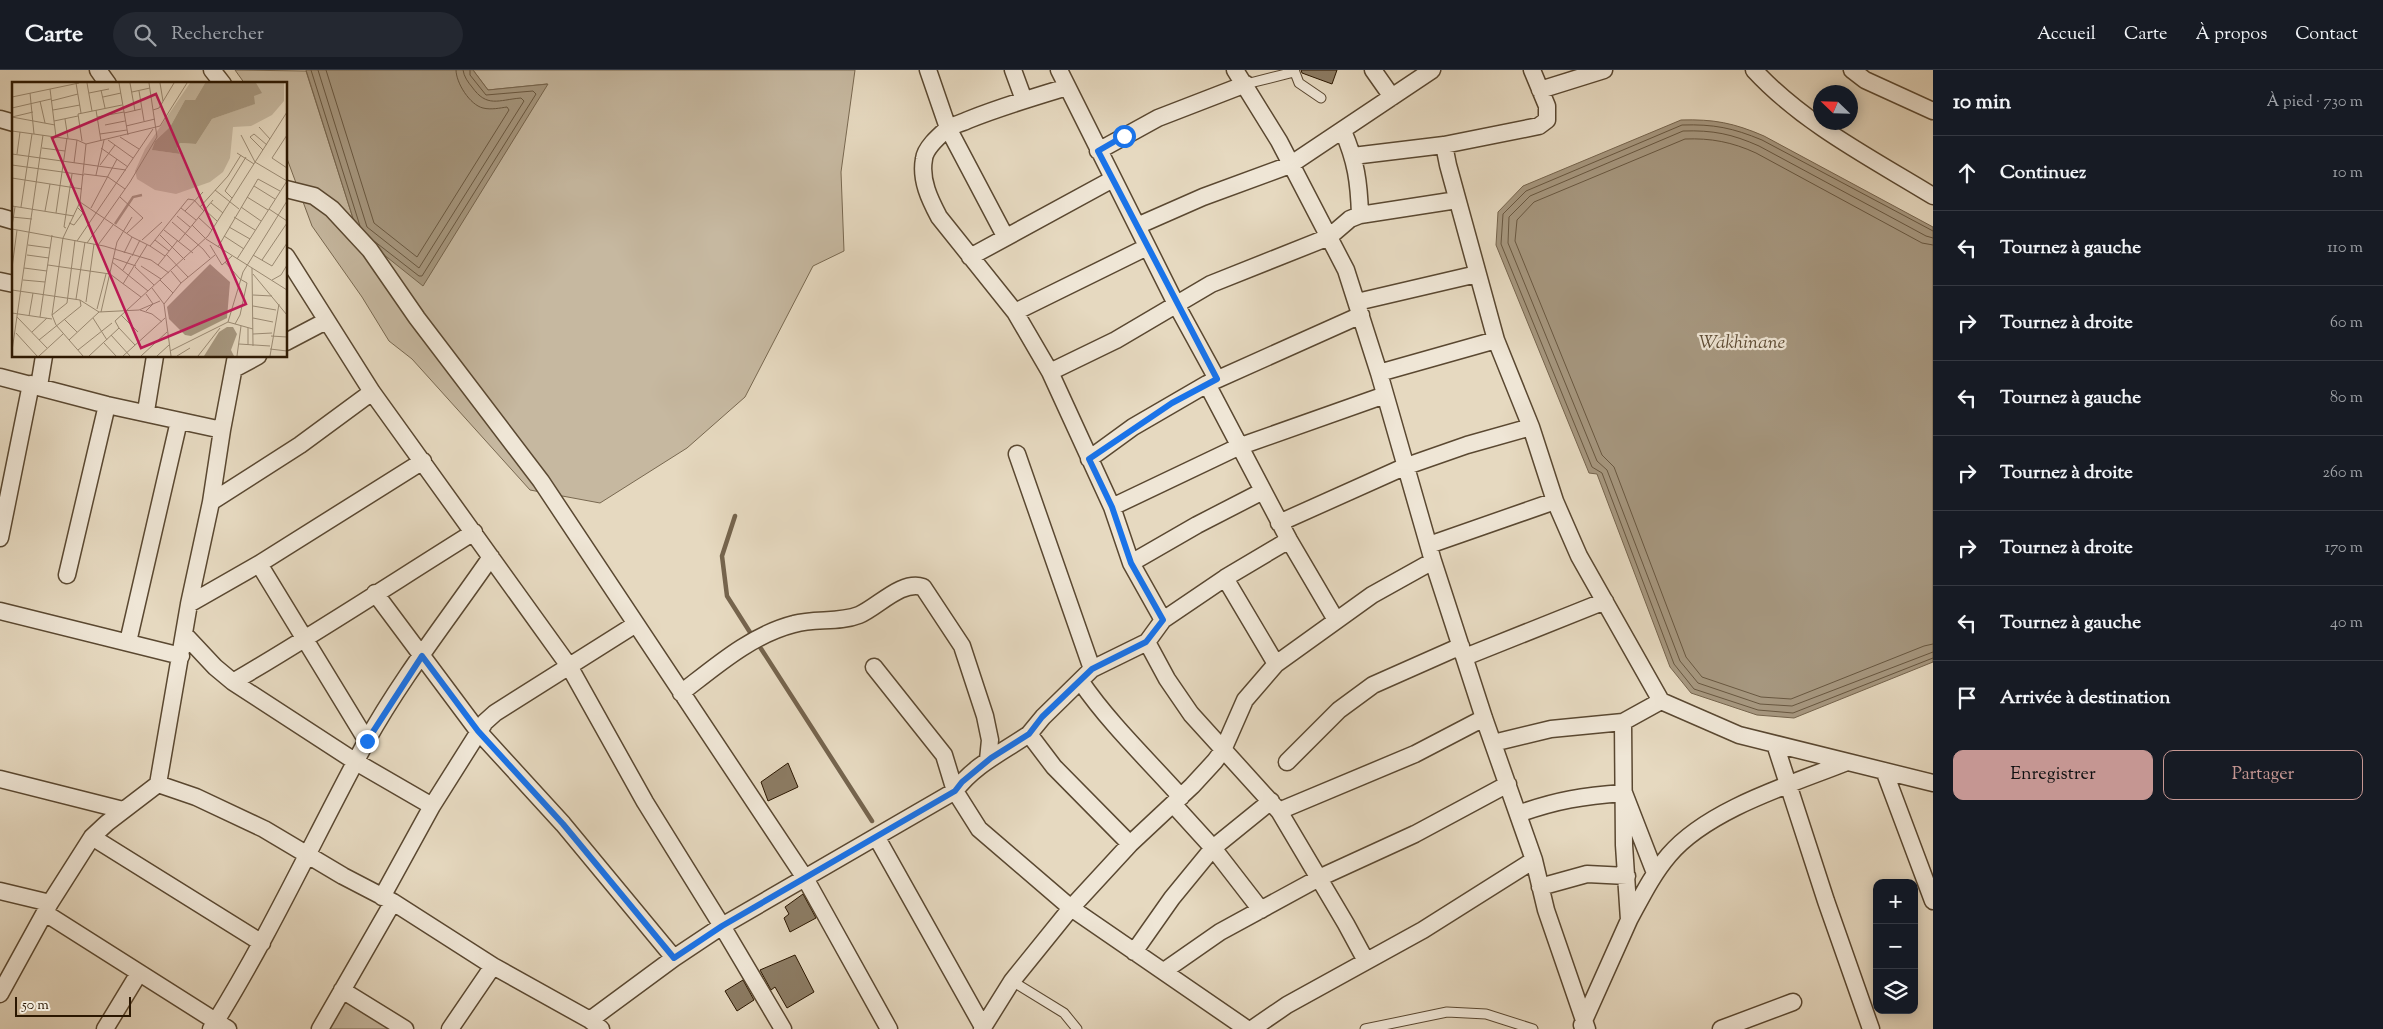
<!DOCTYPE html>
<html lang="fr">
<head>
<meta charset="utf-8">
<style>
  :root { --surface:#171b24; --page:#242831; --text:#f1f3f6; --muted:#9ea1a6; --line:#363941; --accent:#c59692 }
  body { margin:0; font-family:"Sorts Mill Goudy",serif; background:var(--page); color:var(--text) }
  .controls { position:absolute; right:15px; bottom:15px; display:grid; overflow:hidden; border-radius:10px; box-shadow:0 2px 12px #0003 }
  .controls button { width:45px; height:45px; display:grid; place-items:center; padding:0; border:0; border-bottom:1px solid var(--line); background:var(--surface); color:var(--text); font:25px sans-serif }
  .compass { position:absolute; left:1813px; top:15px; width:45px; height:45px; border-radius:50%; background:var(--surface); box-shadow:0 2px 12px #0003; rotate:293deg }
  .scale { position:absolute; left:15px; bottom:12px; width:116px; box-sizing:border-box; padding-left:5px; border:2px solid #2b1701; border-top:0; font-size:14px; line-height:18px; white-space:nowrap; color:#2b1701; -webkit-text-stroke:4px #efe6d6; paint-order:stroke }
  .stop { position:absolute; width:15px; height:15px; margin:-11px; border:4px solid #1a73e8; border-radius:50%; background:#fff }
  .stop.end { background:#1a73e8; border-color:#fff; box-shadow:0 1px 5px #0008 }
  .list { margin:0; padding:0; list-style:none }
  h2 { display:flex; justify-content:space-between; align-items:center; height:65px; margin:0; padding:0 20px; font-size:21px }
  h2 small { font-size:16px; font-weight:400; color:var(--muted) }
  .list li { display:grid; grid-template-columns:32px 1fr auto; gap:15px; align-items:center; box-sizing:border-box; height:75px; padding:0 20px; border-top:1px solid var(--line) }
  .list b { display:block; font-size:19px; white-space:nowrap }
  .list em { font-size:16px; font-style:normal; color:var(--muted) }
  .actions { display:flex; gap:10px; padding:15px 20px }
  .actions a { flex:1; padding:11px 0; border:1px solid var(--accent); border-radius:10px; text-align:center; font-size:18px; color:var(--accent) }
  .actions .main { background:var(--accent); color:#111 }
  .icon { flex:none; width:28px; height:28px; fill:none; stroke:currentColor; stroke-width:2; stroke-linecap:round; stroke-linejoin:round }
  .map { position:relative; flex:none; width:1933px; height:959px; overflow:hidden }
  header { display:flex; align-items:center; gap:30px; box-sizing:border-box; height:70px; padding:0 25px; background:var(--surface); border-bottom:1px solid var(--line) }
  header strong { font-size:24px }
  nav { display:flex; gap:28px; margin-inline-start:auto; font-size:18px }
  .search { width:350px; height:45px; background:var(--page); display:flex; align-items:center; gap:12px; box-sizing:border-box; padding:0 18px; border-radius:28px; color:var(--muted); font-size:19px }
  main { display:flex }
  aside { flex:1; background:var(--surface) }
  .map>svg:first-child { display:block }
  .green { fill:#c6b8a0; stroke:#786850 }
  .water { fill:#a6977f; stroke:#75644d }
  .lines { fill:none; stroke-linecap:round; stroke-linejoin:round }
  .shore { stroke:#685740; stroke-width:1 }
  .stream { stroke:#75644d; stroke-width:4.5 }
  .building { fill:#8c7c64; stroke:#2b1701 }
  .lane-casing { stroke:#5a4831; stroke-width:11 }
  .street-casing { stroke:#5a4831; stroke-width:19 }
  .lane { stroke:#efe6d6; stroke-width:9 }
  .street { stroke:#efe6d6; stroke-width:16 }
  .route { stroke:#1a73e8; stroke-width:6 }
  .labels { text-anchor:middle; stroke-width:4.5; stroke-linejoin:round; paint-order:stroke }
  .water-label { font-size:19px; font-style:italic; fill:#5c4a33; stroke:#efe6d6 }
  .inset-river { fill:none; stroke:#a6977f; stroke-width:2.5 }
  .inset-road { fill:none; stroke:#9b8b74; stroke-width:1 }
  .view { fill:#c2185b; fill-opacity:0.15; stroke:#c2185b; stroke-width:2.5 }
  .inset-edge { fill:none; stroke:#2b1701; stroke-width:2.5 }
</style>
</head>
<body>
<header>
<strong>Carte</strong>
<div class="search"><svg class="icon" aria-label="search" viewBox="0 0 24 24"><circle cx="10" cy="10" r="6"/><path d="M15 15l6 6"/></svg>Rechercher</div>
<nav><a>Accueil</a><a>Carte</a><a>À propos</a><a>Contact</a></nav>
</header>
<main>
<div class="map">
<svg width="1933" height="959" viewBox="0 0 1933 959">
  <rect width="100%" height="100%" fill="#e6d9c0"/>
  <filter id="stains"><feTurbulence type="fractalNoise" baseFrequency=".004" numOctaves="4"/><feColorMatrix values="0 0 0 0 .2 0 0 0 0 .09 0 0 0 0 .02 0 0 0 .5 -.17"/></filter>
  <radialGradient id="worn" r=".72"><stop offset=".6" stop-color="#630" stop-opacity="0"/><stop offset="1" stop-color="#630" stop-opacity=".3"/></radialGradient>
  <path class="green" d="M235,0L306,1L358,164L547,14L488,20L473,0H855L841,102L844,181L813,196L745,327L687,378L600,433L530,420L412,289L389,271L362,227L312,156L286,86V14H245Z
    M344,931L391,959H327Z"/>
  <path class="water" d="M306,0H473L488,20L548,14L423,216L358,164Z
    M1681,50C1714,49 1734,53 1764,66L1933,157V592L1794,648L1757,645L1691,623L1670,597L1597,404L1589,403L1496,175L1498,142L1523,116Z"/>
  <g class="lines">
    <path class="shore" d="M311,0L360,156
      M318,0L367,157L419,198L524,31L521,28C498,30 487,38 472,17C468,12 464,7 463,0
      M326,0L374,153L417,187L509,40L507,37C500,38 491,40 483,38C470,35 456,13 456,0
      M1933,161L1762,70C1733,58 1714,54 1682,55L1526,121L1503,144L1501,174L1592,397L1602,403L1674,594L1694,619L1758,640L1793,643L1933,588
      M1933,168L1926,166L1759,76C1732,64 1713,60 1683,61L1530,126L1509,147L1508,173L1597,391L1607,400L1680,591L1698,613L1760,634L1792,636L1933,582
      M374,171L419,206H422L536,24L533,21L486,25L470,5V0
      M1933,175L1922,173L1756,83C1732,72 1711,68 1685,69L1534,132L1517,150L1515,171L1602,385L1614,397L1686,587L1702,607L1761,627L1791,629L1924,576L1933,574"/>
    <path class="stream" d="M735,446L722,486L727,526L753,567
      M758,574L872,751"/>
  </g>
  <path class="building" d="M1301,0H1337L1332,14L1302,3Z
    M788,693L798,717L768,731L761,712Z
    M803,824L816,848L790,862L784,848L789,844L785,837Z
    M795,885L814,922L787,938L775,917L771,920L760,900Z
    M743,910L754,930L737,941L725,921Z"/>
  <g class="lines">
    <defs>
      <path id="lane" d="M1294,0L1299,13L1321,28
        M1246,14L1294,2
        M1012,911L1064,943L1077,959
        M1365,959L1447,942L1486,944L1533,959"/>
      <path id="street" d="M98,0L108,14
        M212,0L223,14
        M928,0L948,58L1005,166
        M1013,0L1024,30
        M1059,0L1177,236L1217,309
        M1235,0L1279,71L1346,200L1379,303L1433,491L1484,648L1534,790L1546,840L1587,959
        M1373,0L1392,27
        M1754,0C1804,54 1871,88 1933,126
        M1852,0L1865,10L1933,41
        M1067,17C1034,27 1000,37 968,50C962,53 953,55 947,59C939,66 925,78 924,89C920,110 930,130 939,147L1015,242L1050,302L1112,437L1131,493L1163,550L1147,572L1092,599L1043,647L1029,664L1054,697L1130,774
        M1540,20L1604,0
        M0,49L14,53
        M1343,61C1356,91 1359,112 1360,145
        M1444,75L1448,95L1496,270L1531,357L1555,431L1579,486L1661,631
        M1098,81L1158,48L1246,14
        M1353,86L1444,75L1539,56L1547,50V36L1532,0
        M286,119L314,126L332,139L370,180L417,248L541,411L805,808L889,959
        M0,147L14,151
        M1137,156L1203,127L1290,95L1432,0
        M286,186L372,322L569,596L645,732L722,856L783,959
        M970,187L1113,109
        M0,211L14,214
        M1357,232L1477,204
        M1015,242L1147,177
        M286,272L326,251
        M234,299L258,286
        M1050,302L1116,270L1211,214L1329,167L1350,149L1360,145L1457,130
        M1379,303L1496,270
        M0,307L107,335L222,360
        M1207,314L1289,470L1336,550
        M39,316L44,286
        M146,341L155,286
        M1017,384L1092,599
        M1089,389L1133,357L1207,314L1361,245
        M211,432L300,375L372,322
        M1112,437L1238,377L1385,325
        M1279,453L1404,397L1467,375L1531,357
        M0,468L31,314
        M1429,475L1555,431
        M1131,493L1197,455L1263,421
        M259,494L367,671
        M67,505L107,335
        M1225,508L1276,594
        M375,523L478,661L563,754L674,888
        M189,534L259,494L423,391
        M0,541L181,586
        M1163,550L1225,508L1289,470
        M185,565L215,597L233,612L356,692L432,736
        M128,572L179,351
        M1147,572L1167,609L1191,644L1279,741L1346,854L1366,891
        M1465,587L1605,531
        M874,597L944,685L955,721L979,759L1071,838L1247,959
        M233,612C315,564 394,512 474,462
        M1081,612C1110,654 1147,689 1181,727
        M681,623C716,596 751,565 794,554C815,548 839,553 859,545C878,537 901,510 923,517L962,576L985,646L990,670L988,690
        M1493,673L1551,659L1623,652L1661,631L1739,665L1933,713
        M1775,674L1826,831L1871,959
        M1287,692L1339,640L1373,615L1461,576
        M1885,703L1933,831
        M0,709L123,740
        M158,714L189,534L211,432L222,360L236,286
        M1173,734L1213,778L1261,840
        M1279,741L1415,684L1484,648
        M1518,744C1557,730 1583,726 1624,723L1655,803
        M92,767L262,873
        M877,768L983,957
        M1540,817L1587,804L1627,806
        M0,821L50,833
        M382,827L432,736L485,652L495,643L636,554
        M45,843L228,959
        M1629,850C1641,828 1652,805 1669,785C1708,739 1792,714 1847,692
        M1134,882L1172,828L1213,778L1271,731
        M1164,901L1220,862L1319,808L1415,764L1508,714
        M342,920L405,959
        M0,924L50,833L92,767L107,753L158,714L196,727L264,759L343,806L393,832L493,896L590,950L601,959
        M590,950L674,888L722,856L955,721C974,695 1003,682 1029,664
        M1582,955L1629,850L1624,775L1623,652
        M105,959L139,903
        M211,959C269,867 314,768 366,672C402,607 449,548 491,487
        M320,959L393,832
        M450,959L493,896
        M982,959L1012,911L1071,838L1130,774L1192,716L1215,691L1223,680L1245,630L1276,594L1372,525L1433,491
        M1252,959L1287,935L1423,860L1534,790
        M1721,959L1793,932"/>
    </defs>
    <use href="#lane" class="lane-casing"/>
    <use href="#street" class="street-casing"/>
    <use href="#lane" class="lane"/>
    <use href="#street" class="street"/>
  </g>
  <g class="lines">
    <path class="route" d="M367,671L422,586L478,661L563,754L674,888L722,856L955,721L962,712L991,688L1029,664L1042,647L1092,599L1146,572L1163,550L1131,493L1112,437L1089,389L1172,333L1217,309L1098,81L1124,66"/>
  </g>
  <g class="labels">
    <g class="water-label">
      <text x="1742" y="278">Wakhinane</text>
    </g>
  </g>
  <g transform="translate(12 12)">
    <rect width="275" height="275" fill="#e6d9c0"/>
    <path d="M178,1H193L183,18H173L158,45L143,59L141,68L168,72L165,66L168,61L184,62L200,37L242,22L240,19L244,1H272V19L260,33L239,44L221,45L218,76L211,90L198,100L164,112L143,108L125,97L123,89L133,67Z" fill="#c6b8a0"/>
    <path d="M193,1H244L250,11L242,14L243,22L200,37L184,62L168,61L165,66L168,72L140,68L143,59L158,45L173,18H183ZM198,182L218,200L215,236L179,254L173,253L157,237L155,225ZM215,245H221L225,252L219,268L222,274H192L207,250Z" fill="#a6977f"/>
    <path class="inset-river" d="M103,142L121,115L130,113"/>
    <path class="inset-road" d="M64,1L69,31M75,1L80,29M107,1L116,53M118,1L123,29M148,1L151,19M38,7L44,55M89,8L93,26M127,9L132,39M120,10L138,6M18,11L22,52M77,11L97,7M0,15L67,1M91,15L109,11M28,19L33,41M39,19L66,12M0,26L39,17M41,28L68,23M84,28L89,59M141,28L147,26L162,1M112,31L129,27M0,35L43,43M0,35L21,30M85,35L112,30M53,37L56,56M42,39L66,34M93,43L113,39M114,44L143,37M247,45L258,57M0,49L65,58L74,62L68,120L51,156L40,233L44,243L71,274M88,52L115,48M229,53L243,80L275,99M275,53L260,76L275,86M108,55L127,67M96,58L121,76M70,59L66,32L110,23M74,62L148,44L175,1M30,66L53,69M89,66L116,85M251,68L238,55L242,52L255,63M225,71L242,82M0,72L114,88M5,72L8,50M62,81L65,58M0,83L72,93M88,83L103,63M72,92L96,95L113,107M84,93L92,58M0,96L70,107M242,104L263,117M203,108L227,127M108,115L131,136L115,151M235,115L256,128M220,116L213,109L234,75M68,120L120,155M199,121L211,131M0,124L62,134M9,125L20,52M188,125L216,94L229,73M229,125L249,139M79,126L105,77M169,126L184,138M257,127L275,139M193,128L205,139M33,129L38,102M173,129L191,110M44,131L55,56M165,134L178,145M0,135L20,137M186,135L200,148M222,135L243,148M160,140L191,167L198,176M57,141L62,143L71,131L66,126M180,143L194,157L275,208M0,144L3,125M217,145L238,157M54,146L52,145L60,92M0,147L92,164L139,178L157,191M152,148L181,171M148,153L173,178M212,154L232,167M130,158L150,140M143,158L157,169M65,159L141,47M167,159L201,118M75,161L118,100L145,55L137,1M16,163L38,166M86,163L101,143M198,163L210,183L220,174M138,164L153,174M206,165L246,97L268,109M112,171L120,155L138,164L176,117L182,118L192,129M154,172L176,195M15,173L37,176M241,173L260,184L275,161M120,174L128,158M101,176L124,184M225,177L275,99M250,178L275,141M100,180L136,209M213,180L228,197M36,183L98,192L129,215M146,183L166,158M129,184L149,197M123,185L142,203M0,186L5,148M12,186L35,189M240,186L241,264M111,188L119,174M159,189L169,201M241,192L275,233M11,198L33,200M148,198L161,211M260,198L269,193L275,183M111,202L135,163M140,206L152,222L159,274M0,208L68,218L87,230M241,213L260,214M64,217L73,160M74,220L82,162M152,222L169,201L203,173M241,224L264,228M85,227L94,192M128,228L140,232L150,240M134,229L141,222L134,212M89,230L105,160L120,135M0,231L40,237M40,233L55,221L63,158M109,233L126,250M17,234L21,211M5,235L35,266M28,235L40,153M81,236L95,258M241,236L261,240M52,237L65,250M216,240L241,247M223,242L228,233L235,201L228,197M107,246L123,263M20,250L35,236M4,251L25,274M241,252L260,251M99,253L118,274M259,254L275,255M27,258L69,224L68,218M57,258L87,230L127,228L148,219M92,261L104,274M227,262L258,264M236,263V246M258,267L275,269M66,268L100,241M0,269L31,53M158,269L216,240L231,190L275,119M27,274L51,252M77,274L107,246L103,239L196,154L275,30M111,274L153,236M129,274L155,250M145,274L157,263M165,274L178,266M186,274L208,246M225,274L229,244M258,274L267,222"/>
    <path class="view" d="M144,12L234,222L129,266L40,56Z"/>
    <rect width="275" height="275" class="inset-edge"/>
  </g>
  <rect width="100%" height="100%" filter="url(#stains)"/>
  <rect width="100%" height="100%" fill="url(#worn)"/>
</svg>
<div class="controls">
<button>+</button>
<button>−</button>
<button><svg class="icon" aria-label="layers" viewBox="0 0 24 24"><path d="M12 4l9 5-9 5-9-5zM3 14l9 5 9-5"/></svg></button>
</div>
<svg class="compass" viewBox="-18 -18 36 36"><path d="M0-13l5 13h-10z" fill="#e53935"/><path d="M0 13l5-13h-10z" fill="#9ea1a6"/></svg>
<div class="scale">50 m</div>
<div class="stop" style="left:1124px;top:66px"></div>
<div class="stop end" style="left:367px;top:671px"></div>
</div>
<aside>
<h2>10 min<small>À pied · 730 m</small></h2>
<ul class="list">
<li><svg class="icon" aria-label="ahead" viewBox="0 0 24 24"><path d="M12 20V5M6 11l6-6 6 6"/></svg><div><b>Continuez</b></div><em>10 m</em></li>
<li><svg class="icon" aria-label="left" viewBox="0 0 24 24"><path d="M17 20v-9H6M10 6l-5 5 5 5"/></svg><div><b>Tournez à gauche</b></div><em>110 m</em></li>
<li><svg class="icon" aria-label="right" viewBox="0 0 24 24"><path d="M7 20v-9h11M14 6l5 5-5 5"/></svg><div><b>Tournez à droite</b></div><em>60 m</em></li>
<li><svg class="icon" aria-label="left" viewBox="0 0 24 24"><path d="M17 20v-9H6M10 6l-5 5 5 5"/></svg><div><b>Tournez à gauche</b></div><em>80 m</em></li>
<li><svg class="icon" aria-label="right" viewBox="0 0 24 24"><path d="M7 20v-9h11M14 6l5 5-5 5"/></svg><div><b>Tournez à droite</b></div><em>260 m</em></li>
<li><svg class="icon" aria-label="right" viewBox="0 0 24 24"><path d="M7 20v-9h11M14 6l5 5-5 5"/></svg><div><b>Tournez à droite</b></div><em>170 m</em></li>
<li><svg class="icon" aria-label="left" viewBox="0 0 24 24"><path d="M17 20v-9H6M10 6l-5 5 5 5"/></svg><div><b>Tournez à gauche</b></div><em>40 m</em></li>
<li><svg class="icon" aria-label="arrive" viewBox="0 0 24 24"><path d="M6 21V4h12l-3 4 3 4H6"/></svg><div><b>Arrivée à destination</b></div></li>
</ul>
<div class="actions"><a class="main">Enregistrer</a><a>Partager</a></div>
</aside>
</main>
</body>
</html>
